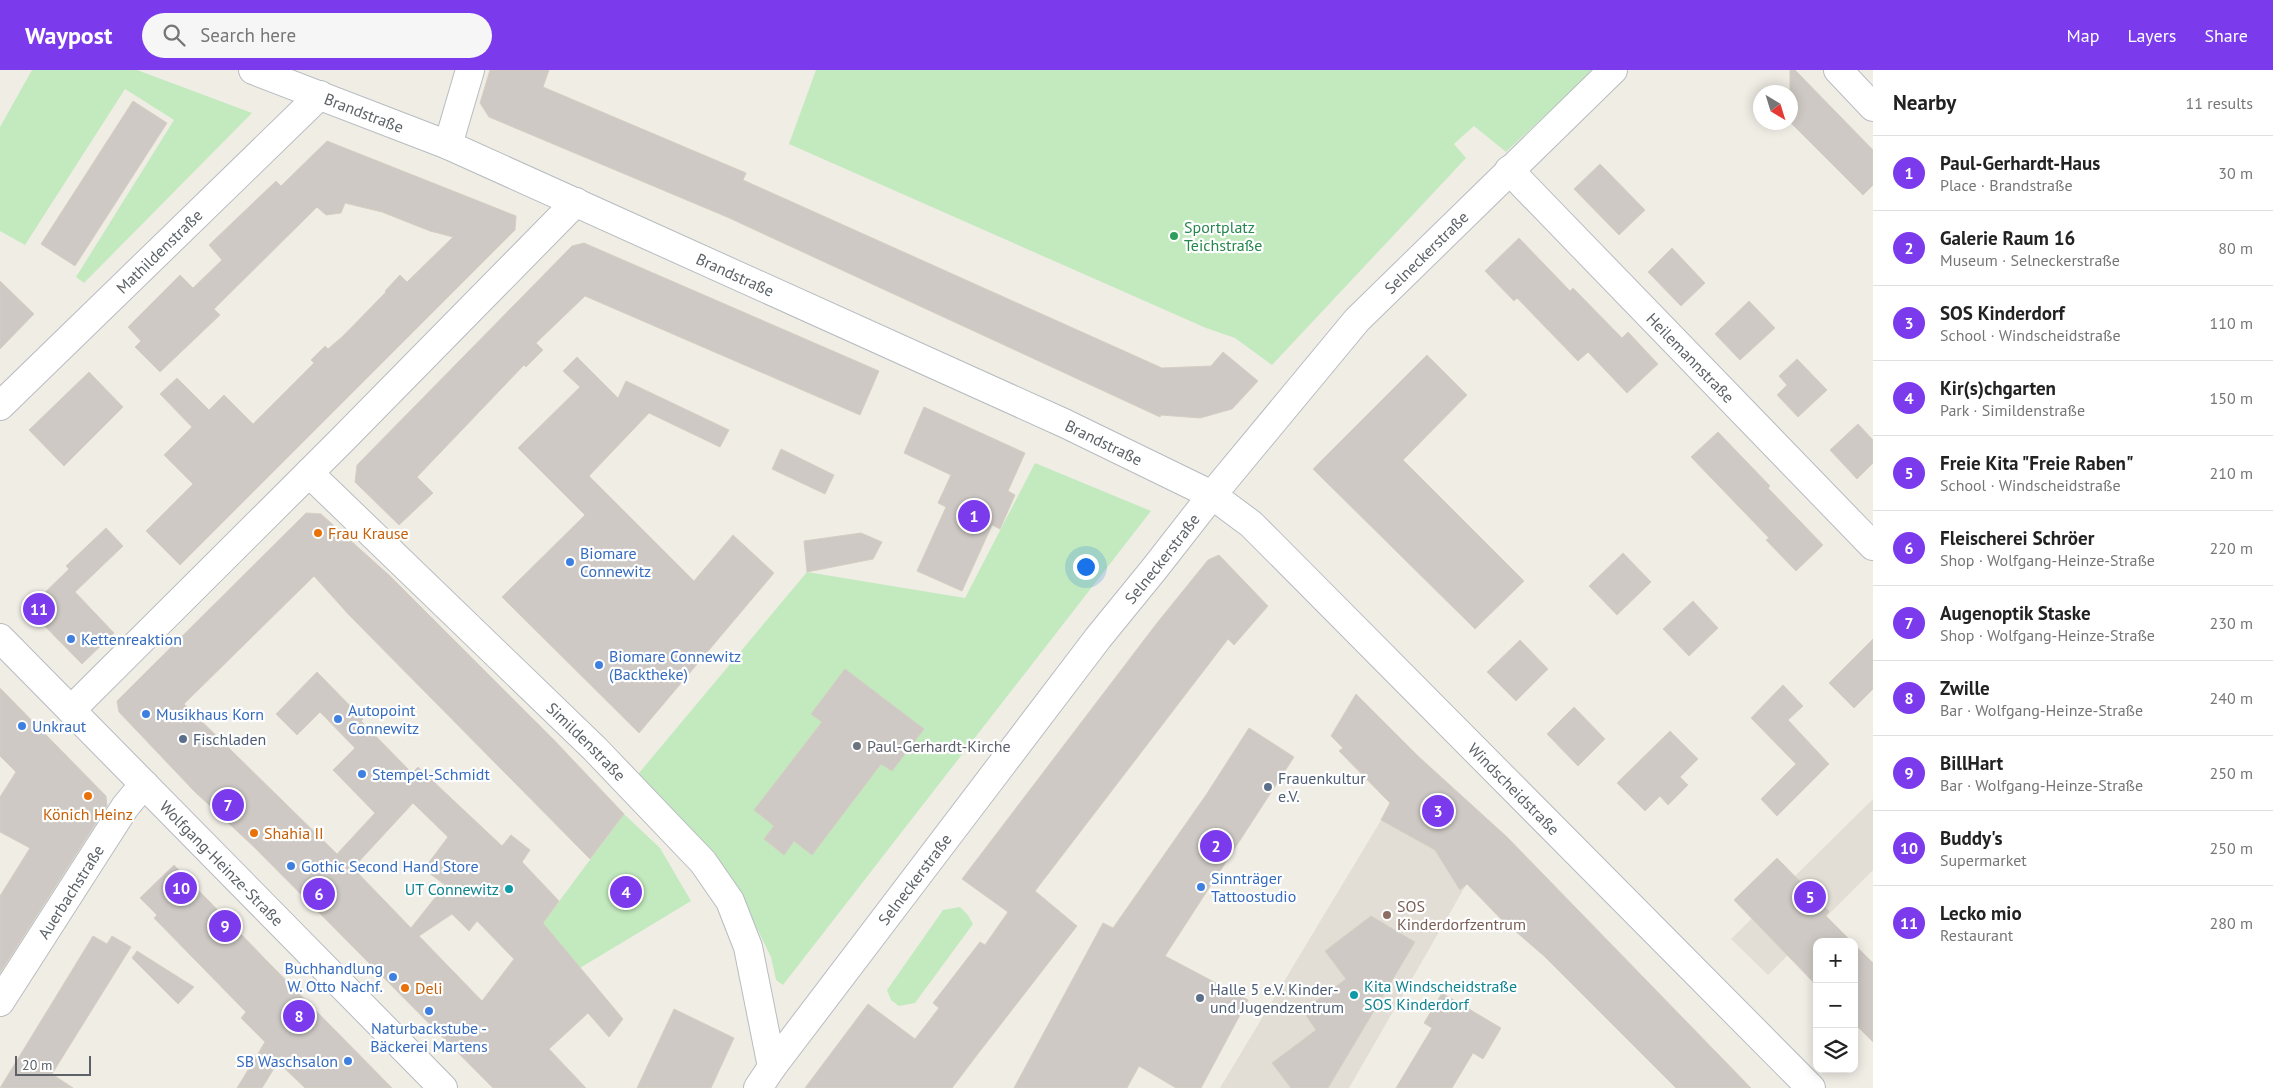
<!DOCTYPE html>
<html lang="en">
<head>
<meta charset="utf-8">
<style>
  :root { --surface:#fff; --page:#f6f6f6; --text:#222; --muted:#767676; --line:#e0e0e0; --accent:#7c3aed }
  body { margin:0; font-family:"PT Sans",sans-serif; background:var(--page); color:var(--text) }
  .controls { position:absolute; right:15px; bottom:15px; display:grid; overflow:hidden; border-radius:10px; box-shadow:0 2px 12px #0003 }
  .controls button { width:45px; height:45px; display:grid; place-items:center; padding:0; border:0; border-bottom:1px solid var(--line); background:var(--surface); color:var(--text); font:25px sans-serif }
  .compass { position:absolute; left:1753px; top:15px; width:45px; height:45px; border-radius:50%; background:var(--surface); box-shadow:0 2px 12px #0003; rotate:142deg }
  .scale { position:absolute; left:15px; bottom:12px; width:76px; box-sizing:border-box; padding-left:5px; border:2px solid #5c6267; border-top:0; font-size:14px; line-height:18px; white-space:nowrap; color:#5c6267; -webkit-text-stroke:4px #fff; paint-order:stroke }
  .you { position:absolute; left:1085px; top:496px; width:18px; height:18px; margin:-12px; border:4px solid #fff; border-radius:50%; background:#1a73e8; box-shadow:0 0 0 8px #1a73e833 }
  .badge { display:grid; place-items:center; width:32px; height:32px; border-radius:50%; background:var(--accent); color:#fff; font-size:16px; font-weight:700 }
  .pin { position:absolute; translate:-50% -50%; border:2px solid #fff; box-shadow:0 1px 5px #0006 }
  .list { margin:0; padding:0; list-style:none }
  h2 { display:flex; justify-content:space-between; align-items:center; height:65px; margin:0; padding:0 20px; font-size:21px }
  h2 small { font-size:16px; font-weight:400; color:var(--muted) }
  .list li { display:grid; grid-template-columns:32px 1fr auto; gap:15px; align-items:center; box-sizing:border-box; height:75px; padding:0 20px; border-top:1px solid var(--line) }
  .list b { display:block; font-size:19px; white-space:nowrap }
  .list p { margin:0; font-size:16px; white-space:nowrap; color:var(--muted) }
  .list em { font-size:16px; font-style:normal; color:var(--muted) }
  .icon { flex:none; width:28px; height:28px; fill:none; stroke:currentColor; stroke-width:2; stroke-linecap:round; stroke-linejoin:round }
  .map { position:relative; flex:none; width:1873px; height:1018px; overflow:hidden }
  header { display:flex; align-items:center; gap:30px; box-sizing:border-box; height:70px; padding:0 25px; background:var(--accent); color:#fff }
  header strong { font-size:24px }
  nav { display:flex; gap:28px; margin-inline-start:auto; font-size:18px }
  .search { width:350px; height:45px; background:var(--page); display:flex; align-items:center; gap:12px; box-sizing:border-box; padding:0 18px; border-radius:28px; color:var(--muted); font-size:19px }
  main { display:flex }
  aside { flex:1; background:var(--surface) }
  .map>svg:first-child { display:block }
  .education { fill:#e3ded5 }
  .green { fill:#c3eabf }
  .building { fill:#cec9c4; stroke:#d6cec2; fill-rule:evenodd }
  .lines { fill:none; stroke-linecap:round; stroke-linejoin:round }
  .street-casing { stroke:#b7bcc0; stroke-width:30 }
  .secondary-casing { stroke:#b6bbc0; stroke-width:30 }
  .street { stroke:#fff; stroke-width:28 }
  .secondary { stroke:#fff; stroke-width:28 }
  .leisure-dot { fill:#2e9e5b; stroke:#fff; stroke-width:2 }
  .food-dot { fill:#e8710a; stroke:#fff; stroke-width:2 }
  .shop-dot { fill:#3f7fe0; stroke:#fff; stroke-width:2 }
  .service-dot { fill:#5c6f8a; stroke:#fff; stroke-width:2 }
  .worship-dot { fill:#6b7280; stroke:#fff; stroke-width:2 }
  .culture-dot { fill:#0f9aa8; stroke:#fff; stroke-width:2 }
  .education-dot { fill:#8d6e63; stroke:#fff; stroke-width:2 }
  .labels { text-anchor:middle; stroke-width:4.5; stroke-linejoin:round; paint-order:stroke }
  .street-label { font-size:16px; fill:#5c6267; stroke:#fff }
  .leisure-label { font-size:16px; fill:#27864d; stroke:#fff; text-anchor:start }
  .food-label { font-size:16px; fill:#c56008; stroke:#fff; text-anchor:start }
  .shop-label { font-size:16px; fill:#366cbe; stroke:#fff; text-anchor:start }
  .service-label { font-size:16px; fill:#4e5e75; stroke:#fff; text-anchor:start }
  .worship-label { font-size:16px; fill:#5b616d; stroke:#fff; text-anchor:start }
  .culture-label { font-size:16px; fill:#0d838f; stroke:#fff; text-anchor:end }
  .education-label { font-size:16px; fill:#785e54; stroke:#fff; text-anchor:start }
</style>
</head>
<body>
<header>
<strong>Waypost</strong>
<div class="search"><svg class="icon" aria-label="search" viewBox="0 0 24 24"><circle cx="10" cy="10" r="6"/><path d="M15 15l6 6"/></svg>Search here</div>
<nav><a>Map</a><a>Layers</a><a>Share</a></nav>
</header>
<main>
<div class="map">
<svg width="1873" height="1018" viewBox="0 0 1873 1018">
  <rect width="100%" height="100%" fill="#f0ede5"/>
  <path class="education" d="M1419,687L1507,767L1466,815L1349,1018H1220Z
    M1873,729V800L1768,905L1731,869Z"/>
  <path class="green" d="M32,0H137L252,43L84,213L76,207L174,50L125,19L25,175L0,161V57Z
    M816,0H1594L1506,82L1474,56L1454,74L1466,88L1272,295L1235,268L1206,258L789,74Z
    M1035,393L1151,441L783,915L776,910L771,887L746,836L634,709L807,502L965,528Z
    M624,744L660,778L691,831L580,898L543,853Z
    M960,837L968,845L973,854L915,933L899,936L891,930L887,920L943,840Z"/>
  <path class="building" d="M490,0H549L543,17L746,103L743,110L1162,298L1211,296L1223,282L1258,311L1232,339L1200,348L1161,345L1160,347L727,147L489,47L480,33Z
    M1790,0H1795L1873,80V115L1863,125L1790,52Z
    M133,31L167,53L75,196L41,174Z
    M327,71L516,146L515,160L180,495L146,461L193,414L164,385L192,357L160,324L177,308L209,340L224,325L253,354L314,293L311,290L325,276L328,279L343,266L386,222L385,221L400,205L407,212L453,167L430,161L382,142L345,133L341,143L326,145L317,137L214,239L220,245L160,302L135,277L141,271L128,257L180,205L193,218L222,190L209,175L276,111L281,116Z
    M1600,94L1645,140L1619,165L1574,119Z
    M1519,168L1570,221L1573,218L1622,268L1628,262L1658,294L1627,323L1588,282L1578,291L1517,228L1514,231L1485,201Z
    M584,173L879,301L860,345L585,226L536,273L543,280L526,297L524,295L417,407L433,423L399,455L355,412L357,395L572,176Z
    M1672,178L1705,213L1681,236L1648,202Z
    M0,211L34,244L0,279Z
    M1749,231L1775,258L1740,290L1715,264Z
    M1427,285L1467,325L1403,390L1524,511L1475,559L1313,399Z
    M577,287L618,328L626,311L729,360L720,377L649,343L589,406L694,511L733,465L774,503L639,663L502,527L585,445L518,378L580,317L563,301Z
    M1797,289L1827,320L1798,347L1777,325L1787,315L1779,306Z
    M89,302L123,337L64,396L29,360Z
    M924,337L1025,383L1008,421L1015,425L1000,459L992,455L962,521L917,501L946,437L938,433L951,405L904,383Z
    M1858,354L1873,370V393L1857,409L1830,380Z
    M1718,362L1770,416L1768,418L1823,475L1796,501L1766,470L1769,468L1691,387Z
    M781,379L834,405L825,424L772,399Z
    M306,443L321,444L390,506L554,670L624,744L590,789L349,545L314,506L184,634L337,784L375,743L333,700L355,678L320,642L297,665L276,644L317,602L363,649L361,651L412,703L418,697L502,776L511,765L530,780L522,792L559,831L543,853L623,949L609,967L588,943L549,979L586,1018H493L253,776L194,721L119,642L117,631ZM413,733L448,767L424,799L445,815L411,858L353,798ZM452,844L469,861L477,851L514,889L482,931L419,866Z
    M106,458L123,476L75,522L114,563L82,594L28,539L69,499L66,496Z
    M861,463L882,472L873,489L807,502L804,471Z
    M1623,483L1651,512L1617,545L1589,516Z
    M1219,485L1268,536L1234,575L1228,569L1035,821L1077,856L977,985L952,1018H805L868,934L915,969L939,938L933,933L980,872L985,875L1008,842L962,809L1157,553L1208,490Z
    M1693,531L1718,558L1689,586L1663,559Z
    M1873,569V619L1854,638L1829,613Z
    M1520,570L1548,599L1516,631L1487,602Z
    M845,599L924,659L892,701L881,694L812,785L794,771L784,785L764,769L774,756L754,740L822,652L811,644Z
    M1783,615L1803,636L1788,650L1829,694L1777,746L1761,729L1796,694L1751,648Z
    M0,618L106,726L107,736L0,903V826L30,778L0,762V727L16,702L0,686Z
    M1356,624L1419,687L1507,767L1751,1018H1676L1544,886L1499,847L1467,814L1460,820L1435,780L1381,750L1390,733L1339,681L1343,678L1331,666Z
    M1574,637L1605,669L1578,696L1547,664Z
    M1249,658L1294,687L1165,886L1248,930L1201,1018H1176L1139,996L1127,1018H1014L1103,853L1113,858L1206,725Z
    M1670,661L1698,689L1680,707L1688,715L1668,735L1660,726L1645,741L1617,713Z
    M1777,788L1829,841L1826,846L1852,872H1817V916L1734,830Z
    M174,795L268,892L392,1018H305L278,992L262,1018H237L265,972L241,948L246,942L154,848L157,845L140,828Z
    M1371,846L1415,872L1328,1018H1291L1272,993L1316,960L1303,941L1346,909L1325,881Z
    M93,866L107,874L112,866L131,877L52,1004L73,1018H0Z
    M1854,874L1873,893V972L1854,953Z
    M137,881L194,917L178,934L132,888Z
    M1442,923L1501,958L1483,989L1473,983L1452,1018H1396L1432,958L1424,953Z
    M674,939L734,968L711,1018H637Z"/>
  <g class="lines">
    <defs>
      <g id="street">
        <path d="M1838,0L1873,37"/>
        <path d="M448,75L470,0"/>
        <path id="s1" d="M1509,100L1873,476"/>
        <path id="s2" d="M0,336L320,25"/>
        <path id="s3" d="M309,403L595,679L703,792L730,831L748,877L772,997"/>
        <path d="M71,640L341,371L576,132"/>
        <path id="s4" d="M0,932L125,737L144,714"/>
        <path id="s5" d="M758,1018L772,997L1098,568L1155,498L1212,425L1357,250L1613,0"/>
      </g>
      <g id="secondary">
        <path id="s6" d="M253,0L448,75L1064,353L1212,425L1251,454L1270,473L1811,1018"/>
        <path id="s7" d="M0,568L443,1018"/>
      </g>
    </defs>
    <use href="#street" class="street-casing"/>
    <use href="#secondary" class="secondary-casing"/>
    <use href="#street" class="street"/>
    <use href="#secondary" class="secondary"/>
  </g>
  <circle class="leisure-dot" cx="1174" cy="166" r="5"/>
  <g class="food-dot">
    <circle cx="318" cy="463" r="5"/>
    <circle cx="88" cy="726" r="5"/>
    <circle cx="254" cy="763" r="5"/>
    <circle cx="405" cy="918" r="5"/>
  </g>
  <g class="shop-dot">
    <circle cx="570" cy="492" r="5"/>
    <circle cx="71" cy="569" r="5"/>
    <circle cx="599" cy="595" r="5"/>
    <circle cx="146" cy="644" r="5"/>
    <circle cx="338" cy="649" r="5"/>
    <circle cx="22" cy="656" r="5"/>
    <circle cx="362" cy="704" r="5"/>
    <circle cx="291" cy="796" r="5"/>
    <circle cx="1201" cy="817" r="5"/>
    <circle cx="393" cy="907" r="5"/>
    <circle cx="429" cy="941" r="5"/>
    <circle cx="348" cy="991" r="5"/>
  </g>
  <g class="service-dot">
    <circle cx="183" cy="669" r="5"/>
    <circle cx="1268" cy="717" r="5"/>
    <circle cx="1200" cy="928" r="5"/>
  </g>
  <circle class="worship-dot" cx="857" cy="676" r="5"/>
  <g class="culture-dot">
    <circle cx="509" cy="819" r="5"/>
    <circle cx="1354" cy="925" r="5"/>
  </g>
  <circle class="education-dot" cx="1387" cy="845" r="5"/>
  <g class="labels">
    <g class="street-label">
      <text dy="6" stroke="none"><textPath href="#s6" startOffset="119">Brandstraße</textPath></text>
      <text dy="6" stroke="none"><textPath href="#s2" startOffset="222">Mathildenstraße</textPath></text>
      <text dy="6" stroke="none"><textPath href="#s5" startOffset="1071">Selneckerstraße</textPath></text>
      <text dy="6" stroke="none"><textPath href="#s6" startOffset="524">Brandstraße</textPath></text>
      <text dy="6" stroke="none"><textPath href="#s1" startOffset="261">Heilemannstraße</textPath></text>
      <text dy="6" stroke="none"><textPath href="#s6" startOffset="929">Brandstraße</textPath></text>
      <text dy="6" stroke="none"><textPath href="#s5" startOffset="666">Selneckerstraße</textPath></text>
      <text dy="6" stroke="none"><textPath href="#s3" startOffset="386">Simildenstraße</textPath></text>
      <text dy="6" stroke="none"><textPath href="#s6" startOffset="1471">Windscheidstraße</textPath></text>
      <text dy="6" stroke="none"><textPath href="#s7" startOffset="316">Wolfgang-Heinze-Straße</textPath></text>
      <text dy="6" stroke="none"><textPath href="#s5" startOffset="261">Selneckerstraße</textPath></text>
      <text dy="6" stroke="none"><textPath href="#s4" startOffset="131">Auerbachstraße</textPath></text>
    </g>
    <g class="leisure-label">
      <text x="1184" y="163">Sportplatz<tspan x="1184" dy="18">Teichstraße</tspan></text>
    </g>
    <g class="food-label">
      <text x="328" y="469">Frau Krause</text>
      <text x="88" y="750" text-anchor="middle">Könich Heinz</text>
      <text x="264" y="769">Shahia II</text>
      <text x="415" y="924">Deli</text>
    </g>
    <g class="shop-label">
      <text x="580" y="489">Biomare<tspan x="580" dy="18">Connewitz</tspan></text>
      <text x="81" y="575">Kettenreaktion</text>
      <text x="609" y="592">Biomare Connewitz<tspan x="609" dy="18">(Backtheke)</tspan></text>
      <text x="348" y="646">Autopoint<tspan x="348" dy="18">Connewitz</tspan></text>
      <text x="156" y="650">Musikhaus Korn</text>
      <text x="32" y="662">Unkraut</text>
      <text x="372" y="710">Stempel-Schmidt</text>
      <text x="301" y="802">Gothic Second Hand Store</text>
      <text x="1211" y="814">Sinnträger<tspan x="1211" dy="18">Tattoostudio</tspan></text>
      <text x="383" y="904" text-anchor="end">Buchhandlung<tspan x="383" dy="18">W. Otto Nachf.</tspan></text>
      <text x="429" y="964" text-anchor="middle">Naturbackstube -<tspan x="429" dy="18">Bäckerei Martens</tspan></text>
      <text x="338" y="997" text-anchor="end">SB Waschsalon</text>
    </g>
    <g class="service-label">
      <text x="193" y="675">Fischladen</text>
      <text x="1278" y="714">Frauenkultur<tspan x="1278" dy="18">e.V.</tspan></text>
      <text x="1210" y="925">Halle 5 e.V. Kinder-<tspan x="1210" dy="18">und Jugendzentrum</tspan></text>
    </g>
    <g class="worship-label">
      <text x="867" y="682">Paul-Gerhardt-Kirche</text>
    </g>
    <g class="culture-label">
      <text x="499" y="825">UT Connewitz</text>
      <text x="1364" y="922" text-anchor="start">Kita Windscheidstraße<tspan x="1364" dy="18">SOS Kinderdorf</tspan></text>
    </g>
    <g class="education-label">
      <text x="1397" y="842">SOS<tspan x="1397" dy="18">Kinderdorfzentrum</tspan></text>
    </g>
  </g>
</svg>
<div class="controls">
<button>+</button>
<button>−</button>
<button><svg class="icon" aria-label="layers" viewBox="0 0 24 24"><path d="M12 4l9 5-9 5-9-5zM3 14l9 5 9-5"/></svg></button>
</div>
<svg class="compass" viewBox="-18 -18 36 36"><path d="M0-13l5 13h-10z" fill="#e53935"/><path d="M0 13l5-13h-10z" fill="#767676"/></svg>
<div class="scale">20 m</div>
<div class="you"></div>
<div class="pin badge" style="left:974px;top:446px">1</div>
<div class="pin badge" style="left:1216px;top:776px">2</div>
<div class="pin badge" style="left:1438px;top:741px">3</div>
<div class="pin badge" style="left:626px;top:822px">4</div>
<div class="pin badge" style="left:1810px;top:827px">5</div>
<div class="pin badge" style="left:319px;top:824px">6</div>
<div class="pin badge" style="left:228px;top:735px">7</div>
<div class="pin badge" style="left:299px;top:946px">8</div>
<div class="pin badge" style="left:225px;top:856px">9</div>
<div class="pin badge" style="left:181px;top:818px">10</div>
<div class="pin badge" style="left:39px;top:539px">11</div>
</div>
<aside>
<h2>Nearby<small>11 results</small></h2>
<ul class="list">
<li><span class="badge">1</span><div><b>Paul-Gerhardt-Haus</b><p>Place · Brandstraße</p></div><em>30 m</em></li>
<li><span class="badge">2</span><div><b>Galerie Raum 16</b><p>Museum · Selneckerstraße</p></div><em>80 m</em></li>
<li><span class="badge">3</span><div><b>SOS Kinderdorf</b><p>School · Windscheidstraße</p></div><em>110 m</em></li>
<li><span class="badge">4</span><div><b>Kir(s)chgarten</b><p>Park · Simildenstraße</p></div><em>150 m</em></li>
<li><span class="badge">5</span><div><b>Freie Kita &quot;Freie Raben&quot;</b><p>School · Windscheidstraße</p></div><em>210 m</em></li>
<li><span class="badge">6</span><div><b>Fleischerei Schröer</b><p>Shop · Wolfgang-Heinze-Straße</p></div><em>220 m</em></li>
<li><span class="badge">7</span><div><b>Augenoptik Staske</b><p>Shop · Wolfgang-Heinze-Straße</p></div><em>230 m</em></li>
<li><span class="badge">8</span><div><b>Zwille</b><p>Bar · Wolfgang-Heinze-Straße</p></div><em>240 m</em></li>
<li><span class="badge">9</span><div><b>BillHart</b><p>Bar · Wolfgang-Heinze-Straße</p></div><em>250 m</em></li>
<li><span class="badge">10</span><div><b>Buddy's</b><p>Supermarket</p></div><em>250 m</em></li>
<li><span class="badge">11</span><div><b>Lecko mio</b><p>Restaurant</p></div><em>280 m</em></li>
</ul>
</aside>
</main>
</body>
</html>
